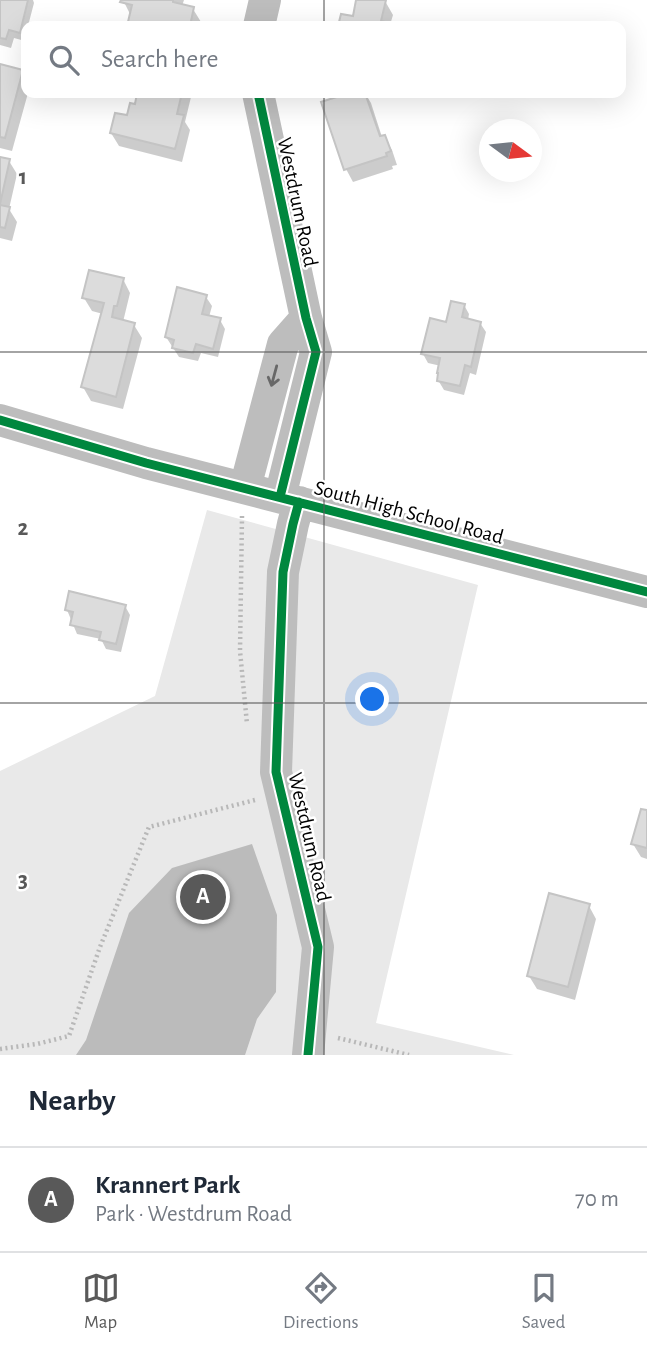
<!DOCTYPE html>
<html lang="en">
<head>
<meta charset="utf-8">
<style>
  :root { --surface:#fff; --page:#f6f6f7; --text:#1f2937; --muted:#747a83; --line:#e0e1e3; --accent:#595959 }
  body { margin:0; font-family:"Alegreya Sans",sans-serif; background:var(--page); color:var(--text) }
  .compass { position:absolute; left:479px; top:119px; width:63px; height:63px; border-radius:50%; background:var(--surface); box-shadow:0 7px 28px #0002; rotate:105deg }
  .you { position:absolute; left:373px; top:700px; width:24px; height:24px; margin:-18px; border:5px solid #fff; border-radius:50%; background:#1a73e8; box-shadow:0 0 0 10px #1a73e833 }
  .badge { display:grid; place-items:center; width:46px; height:46px; border-radius:50%; background:var(--accent); color:#fff; font-size:23px; font-weight:700 }
  .pin { position:absolute; translate:-50% -50%; border:4px solid #fff; box-shadow:0 2px 7px #0006 }
  .list { margin:0; padding:0; list-style:none }
  h2 { display:flex; justify-content:space-between; align-items:center; height:91px; margin:0; padding:0 28px; font-size:30px }
  h2 small { font-size:23px; font-weight:400; color:var(--muted) }
  .list li { display:grid; grid-template-columns:46px 1fr auto; gap:21px; align-items:center; box-sizing:border-box; height:105px; padding:0 28px; border-top:2px solid var(--line) }
  .list b { display:block; font-size:26px; white-space:nowrap }
  .list p { margin:0; font-size:23px; white-space:nowrap; color:var(--muted) }
  .list em { font-size:23px; font-style:normal; color:var(--muted) }
  .icon { flex:none; width:38px; height:38px; fill:none; stroke:currentColor; stroke-width:2; stroke-linecap:round; stroke-linejoin:round }
  .map { position:relative; flex:none; width:647px; height:1055px; overflow:hidden }
  .search { position:absolute; background:var(--surface); box-shadow:0 7px 28px #0002; left:21px; right:21px; top:21px; height:77px; display:flex; align-items:center; gap:18px; box-sizing:border-box; padding:0 24px; border-radius:14px; color:var(--muted); font-size:26px }
  .sheet { height:196px; background:var(--surface) }
  nav { display:flex; justify-content:space-around; align-items:center; box-sizing:border-box; height:98px; border-top:2px solid var(--line); background:var(--surface); font-size:19px; color:var(--muted) }
  nav a { display:grid; justify-items:center; gap:4px }
  nav .on { color:var(--accent) }
  .map>svg:first-child { display:block }
  .green { fill:#e9e9e9 }
  .water { fill:#bbb }
  .shadow { fill:#0003 }
  .building { fill:#dcdcdc; stroke:#c4c4c4; stroke-width:2 }
  .lines { fill:none; stroke-linecap:round; stroke-linejoin:round }
  .path { stroke:#b8b8b8; stroke-width:4.5; stroke-dasharray:2 3.5; stroke-linecap:butt }
  .minor { stroke:#bdbdbd; stroke-width:32 }
  .cycleway-casing { stroke:#fff; stroke-width:13 }
  .cycleway { stroke:#00873e; stroke-width:9 }
  .oneway { stroke:#686868 }
  .grid { fill:none; stroke:#595959; stroke-width:2; stroke-opacity:0.55 }
  .labels { text-anchor:middle; stroke-width:5; stroke-linejoin:round; paint-order:stroke }
  .street-label { font-size:21px; fill:#000; stroke:#fff }
  .grid-label { font-size:23px; text-anchor:middle; font-weight:bold; fill:#595959; stroke:#fff; stroke-width:5; stroke-linejoin:round; paint-order:stroke }
</style>
</head>
<body>
<div class="map">
<svg width="647" height="1055" viewBox="0 0 647 1055">
  <rect width="100%" height="100%" fill="#fff"/>
  <path class="green" d="M207,510L478,585L376,1023L514,1055H0V771L155,696Z"/>
  <path class="water" d="M252,844L277,915L276,992L257,1019L245,1055H76L86,1040L129,913L172,868Z"/>
  <path class="shadow" d="M0,0H33L34,3L28,26H26L25,41L14,38L11,48L0,45Z
    M123,0H184L182,6L193,9L201,22L200,26H128L131,16Z
    M358,0L385,1L393,15L390,25L392,26H340L342,16L354,18Z
    M0,66L22,71L26,79V93H28L12,151L0,148Z
    M139,93H189L191,97L185,122L190,130L182,162L119,146L111,133L128,118L136,106Z
    M355,93H365L371,103L382,137H384L392,150L397,165L392,166L393,169L353,182L346,169L323,103Z
    M0,159L9,161L17,174L9,209L17,222L12,241L0,238Z
    M123,279L130,293L123,322L134,325L142,338L123,409L91,401L83,387L103,314L92,311L84,298Z
    M206,297L212,306L209,317L220,320L225,329L218,357L201,353L198,361L179,357L166,337Z
    M464,305L469,314L468,320L480,323L486,332L476,375L470,373L464,395L444,390L438,380L441,366L428,363L423,354Z
    M125,606L130,615L121,652L106,649L101,639L77,634L67,610Z
    M647,812V859L641,857L633,844Z
    M589,906L596,919L575,1000L537,989L529,976Z"/>
  <path class="building" d="M0,0H28L20,33L9,30L6,39L0,38Z
    M121,0H173V2L194,7L190,26H127L132,5L120,2Z
    M356,0H386L381,21L393,24L392,26H338L341,14L353,16Z
    M0,64L23,70L5,138L0,137Z
    M137,93H182L177,114L184,115L175,149L110,133L115,113L127,115L130,103L135,104Z
    M349,93H365L380,136L385,135L391,151L386,153L387,156L344,170L321,102Z
    M0,157L10,159L0,204Z
    M0,205L10,207L5,228L0,227Z
    M89,270L124,278L117,306H114L112,317L135,323L116,397L81,387L104,303L82,298Z
    M177,287L207,295L202,314L221,318L213,349L196,344L193,353L172,348L174,340L165,337Z
    M451,301L465,304L462,317L481,322L471,367L465,365L460,386L437,381L438,373H437L440,358L421,354L430,318L446,322Z
    M69,591L126,605L116,644L99,640L101,632L70,625L73,612L65,610Z
    M641,809L647,810V848L631,844Z
    M549,893L590,904L568,987L527,976Z"/>
  <g class="lines">
    <path class="path" d="M242,516L240,651L247,724
      M338,1038L409,1055
      M0,1049L37,1044L69,1036L100,947L149,827L255,800V802"/>
    <path class="minor" d="M259,26L265,0
      M258,93L306,318L316,352L280,497
      M0,420L146,463L647,592
      M245,488L283,344L306,318
      M299,502L293,524L283,572L276,772L318,947L308,1055"/>
    <defs>
      <path id="cycleway" d="M258,93L306,318L316,352L280,497
        M0,420L146,463L647,592
        M299,502L293,524L283,572L276,772L318,947L308,1055"/>
    </defs>
    <use href="#cycleway" class="cycleway-casing"/>
    <use href="#cycleway" class="cycleway"/>
  </g>
  <defs><path id="oneway-shaft" d="M-6 0H5M1.5-3L5.5 0L1.5 3" fill="none" stroke-width="1.6" stroke-linecap="round" stroke-linejoin="round" transform="scale(1.75)"/></defs>
  <use class="oneway" href="#oneway-shaft" transform="translate(274 376) rotate(105)"/>
  <path class="grid" d="M324,0V26M324,93V1055M0,352H647M0,703H647"/>
  <g class="labels">
    <g class="street-label">
      <text transform="translate(298 202) rotate(78)" y="7">Westdrum Road</text>
      <text transform="translate(409 512) rotate(15)" y="7">South High School Road</text>
      <text transform="translate(310 837) rotate(77)" y="7">Westdrum Road</text>
    </g>
  </g>
  <g class="grid-label">
    <text x="23" y="184">1</text>
    <text x="23" y="535">2</text>
    <text x="23" y="887">3</text>
  </g>
</svg>
<svg class="compass" viewBox="-18 -18 36 36"><path d="M0-13l5 13h-10z" fill="#e53935"/><path d="M0 13l5-13h-10z" fill="#747a83"/></svg>
<div class="you"></div>
<div class="pin badge" style="left:203px;top:897px">A</div>
<div class="search"><svg class="icon" aria-label="search" viewBox="0 0 24 24"><circle cx="10" cy="10" r="6"/><path d="M15 15l6 6"/></svg>Search here</div>
</div>
<section class="sheet">
<h2>Nearby<small></small></h2>
<ul class="list">
<li><span class="badge">A</span><div><b>Krannert Park</b><p>Park · Westdrum Road</p></div><em>70 m</em></li>
</ul>
</section>
<nav>
<a class="on"><svg class="icon" aria-label="map" viewBox="0 0 24 24"><path d="M3 6l6-2 6 2 6-2v14l-6 2-6-2-6 2zM9 4v14M15 6v14"/></svg>Map</a>
<a><svg class="icon" aria-label="directions" viewBox="0 0 24 24"><path d="M12 3l9 9-9 9-9-9zM9 14v-3h6M13 9l2 2-2 2"/></svg>Directions</a>
<a><svg class="icon" aria-label="saved" viewBox="0 0 24 24"><path d="M7 4h10v16l-5-4-5 4z"/></svg>Saved</a>
</nav>
</body>
</html>
